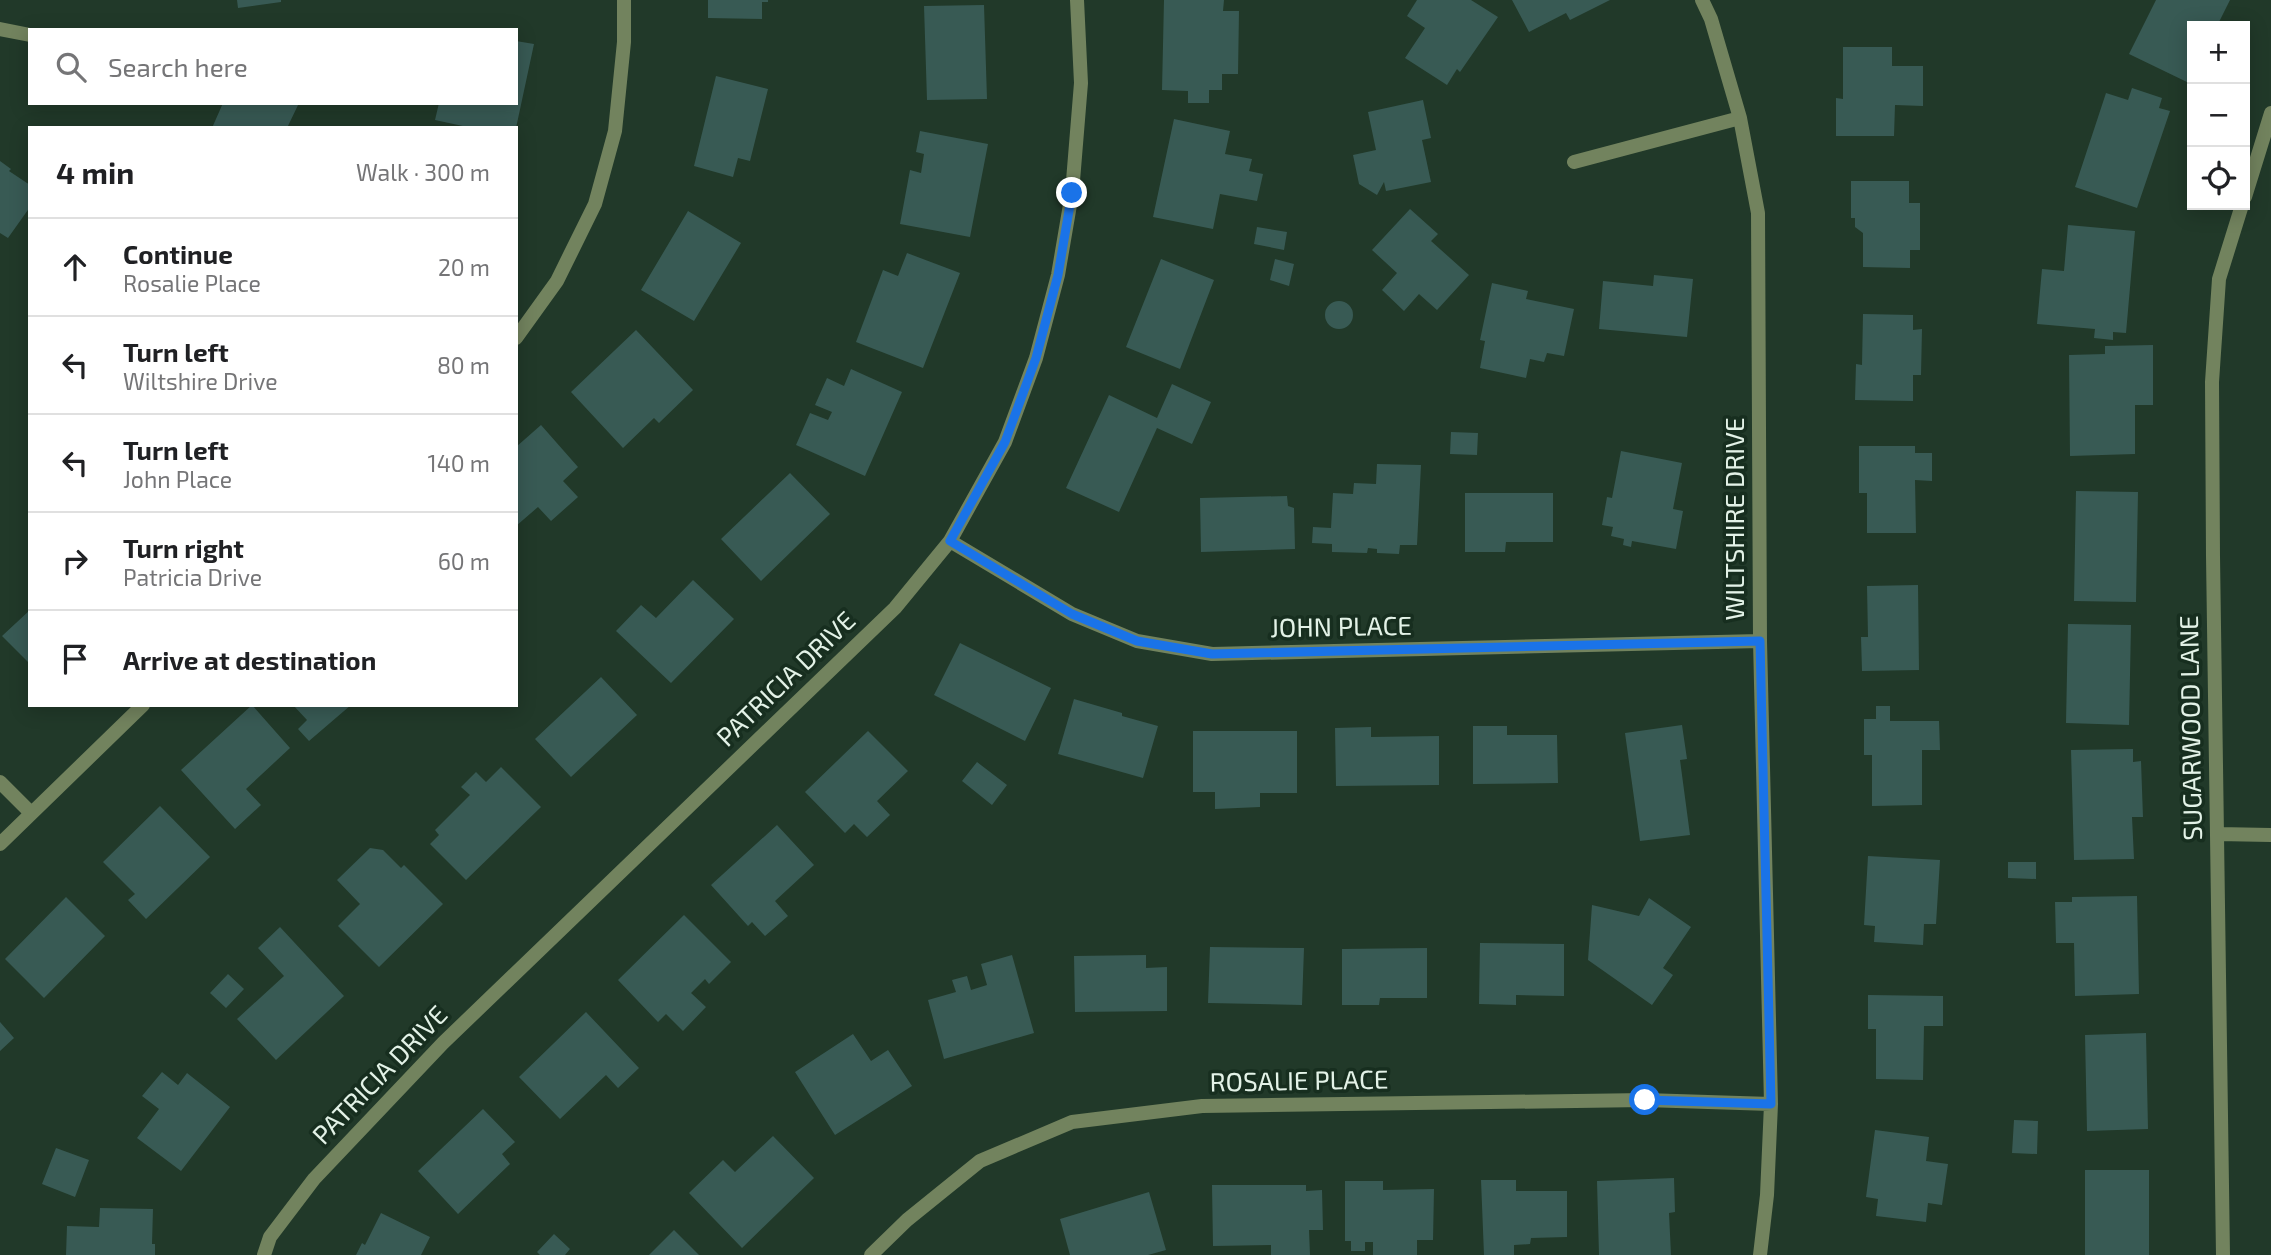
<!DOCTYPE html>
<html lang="en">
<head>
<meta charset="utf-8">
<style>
  :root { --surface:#fff; --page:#f6f6f6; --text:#202124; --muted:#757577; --line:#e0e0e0 }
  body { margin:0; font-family:"Exo 2",sans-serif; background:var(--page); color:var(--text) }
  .controls { position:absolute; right:21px; top:21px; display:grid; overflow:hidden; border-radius:0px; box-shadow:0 4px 18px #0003 }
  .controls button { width:63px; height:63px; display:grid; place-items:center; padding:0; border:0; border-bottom:2px solid var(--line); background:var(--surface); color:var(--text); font:35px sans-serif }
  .stop { position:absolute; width:21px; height:21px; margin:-16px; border:5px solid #1a73e8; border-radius:50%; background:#fff }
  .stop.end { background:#1a73e8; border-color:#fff; box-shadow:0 2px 7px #0008 }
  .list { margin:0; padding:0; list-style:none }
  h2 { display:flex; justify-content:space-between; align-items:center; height:91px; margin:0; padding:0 28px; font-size:30px }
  h2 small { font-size:23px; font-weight:400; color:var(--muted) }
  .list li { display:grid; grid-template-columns:46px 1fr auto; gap:21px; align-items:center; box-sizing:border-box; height:98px; padding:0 28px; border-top:2px solid var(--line) }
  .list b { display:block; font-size:26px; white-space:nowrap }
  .list p { margin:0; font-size:23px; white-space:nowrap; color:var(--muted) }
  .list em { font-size:23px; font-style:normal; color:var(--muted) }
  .icon { flex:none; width:38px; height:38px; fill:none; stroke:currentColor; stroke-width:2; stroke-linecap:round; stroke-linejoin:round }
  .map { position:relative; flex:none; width:2271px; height:1255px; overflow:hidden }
  .search { position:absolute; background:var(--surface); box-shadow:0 4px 18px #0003; left:28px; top:28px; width:490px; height:77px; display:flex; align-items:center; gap:18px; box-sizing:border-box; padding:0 24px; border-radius:0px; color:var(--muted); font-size:26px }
  .panel { position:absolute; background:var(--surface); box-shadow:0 4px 18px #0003; left:28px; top:126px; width:490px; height:581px; border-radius:0px }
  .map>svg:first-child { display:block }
  .building { fill:#385a54 }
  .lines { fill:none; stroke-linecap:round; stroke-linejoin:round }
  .minor { stroke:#72835e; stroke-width:14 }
  .route { stroke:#1a73e8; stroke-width:9 }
  .labels { text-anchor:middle; stroke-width:7; stroke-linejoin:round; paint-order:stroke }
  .street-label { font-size:26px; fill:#e3f2e7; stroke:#172e1f }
</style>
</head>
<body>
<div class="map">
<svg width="2271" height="1255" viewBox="0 0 2271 1255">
  <rect width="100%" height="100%" fill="#213929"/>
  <path class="building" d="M237,0H281V2L238,8Z
    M708,0H768V2H762V19L708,18Z
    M1164,0H1224L1223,11H1239L1238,74H1222V90H1209V103H1188V91L1162,90Z
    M1417,0H1471L1498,17L1460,72L1457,69L1447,85L1405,58L1425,28L1407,16Z
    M1512,0H1610L1570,20L1566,13L1529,32Z
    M2156,0H2230L2217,26H2192V77L2189,83L2129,54Z
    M984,5L987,99L927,100L924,6Z
    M516,41L534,44L516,128H472L435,120L439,103H516Z
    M1843,47H1892V66H1923V106L1895,105L1894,136H1836V98L1843,99Z
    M716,76L768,89L750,161L738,158L733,177L694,166Z
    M2132,88L2162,98L2159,108L2170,111L2137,208L2075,187L2106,93L2128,100Z
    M1423,100L1431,138L1422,140L1431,182L1386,191L1384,182L1377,195L1359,184L1353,155L1376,150L1368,112Z
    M223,103H299L287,128H212Z
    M1174,119L1230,131L1225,154L1252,159L1249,171L1263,174L1257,201L1220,194L1213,229L1153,217Z
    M920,131L988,144L970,237L900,224L910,170L921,173L924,154L916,152Z
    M0,161L11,169L9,171L30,185V207L8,238L0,233Z
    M1851,181H1909V203H1920V250H1910V268L1863,267V233L1855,227V218H1851Z
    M1410,209L1438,234L1431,241L1469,275L1437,310L1419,294L1404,311L1382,290L1397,273L1372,250Z
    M688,211L741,243L694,321L641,290Z
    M2068,225L2135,231L2126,333L2113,332V340L2094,338L2095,329L2037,324L2042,269L2064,271Z
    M1257,227L1287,232L1284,250L1254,244Z
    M907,253L960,273L923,368L856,342L883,270L898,276Z
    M1161,259L1214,280L1180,369L1126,347Z
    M1275,259L1294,264L1289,286L1270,280Z
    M1654,275L1693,279L1687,337L1599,329L1603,281L1653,286Z
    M1492,283L1528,291L1526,299L1574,309L1564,356L1547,353L1544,362L1530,359L1526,378L1480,368L1485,341L1480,340Z
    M1325 315a14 14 0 1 1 28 0a14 14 0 1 1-28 0Z
    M1863,314L1913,315V330L1922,329L1921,375H1913V401L1855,400L1856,364L1862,365Z
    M636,330L693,390L659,423L654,418L623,448L571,392Z
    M2153,345V405H2135V454L2070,456L2069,355L2105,354V346Z
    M851,369L902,392L865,476L796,445L810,413L828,420L832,412L815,405L827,378L844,386Z
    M1172,384L1211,402L1192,444L1157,428L1119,512L1066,488L1109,395L1157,418Z
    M541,425L578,467L563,481L578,497L551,521L538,507L516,526V447Z
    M1451,432L1478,433L1477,455L1450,454Z
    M1859,446H1915V453H1932V481L1915,480L1916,533H1867V493H1859Z
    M1621,451L1682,463L1673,509L1683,511L1676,549L1632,541L1631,547L1623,545L1624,539L1611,536L1613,527L1602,525L1607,497L1612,498Z
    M1377,464L1421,465L1417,545H1400L1399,554L1377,553V549L1368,548L1367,553L1332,552V544L1312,543L1313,527L1331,528L1333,493L1353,494L1354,483L1376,484Z
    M790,473L830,514L761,581L721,539Z
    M2076,491L2138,492L2136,602L2074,601Z
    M1465,493H1553V542H1506L1505,552H1465Z
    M1287,496L1288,506L1294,508L1295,549L1201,552L1200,498Z
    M693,580L734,619L671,683L616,631L641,605L656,618Z
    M1918,585L1919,670L1862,671L1861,637H1868L1867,586Z
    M30,610V664L2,636Z
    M2068,624L2131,625L2129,725L2066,723Z
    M960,643L1051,688L1025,741L934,695Z
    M601,677L637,715L571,777L535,739Z
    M1074,699L1122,713V716L1158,726L1143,778L1058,754Z
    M252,705L290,748L246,789L261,805L235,829L181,770Z
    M293,705H351L309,741L298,729L307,720Z
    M1876,706H1890V721H1939L1940,750H1922V805L1872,806V755H1864V719H1876Z
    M1682,725L1687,759L1680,760L1690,835L1640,841L1625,733Z
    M1473,726H1507V735H1557L1558,783L1473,784Z
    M1371,727V737L1439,736V785L1336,786L1335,728Z
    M868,731L908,771L877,801L890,815L867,837L854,824L845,833L805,792Z
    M1193,731H1297V793H1260V807L1215,809V792H1193Z
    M2133,749V762L2141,761L2143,817H2132L2134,859L2074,860L2071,750Z
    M977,762L1007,785L992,805L962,781Z
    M501,767L541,807L466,880L430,844L439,835L435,830L470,795L461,787L476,772L486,782Z
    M160,806L210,857L146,919L128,900L135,894L103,862Z
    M777,825L814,865L775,901L788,916L765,936L752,922L748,926L711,885Z
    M370,848L383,850L401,868L404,865L443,904L379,967L338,926L360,904L337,880Z
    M1868,856L1940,860L1936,924H1924L1923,945L1874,942L1875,926L1864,925Z
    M2008,862H2036V879L2008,878Z
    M2137,896L2139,994L2075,996L2074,943H2056L2055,902H2072V897Z
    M66,897L105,936L44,998L5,959Z
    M1649,898L1691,927L1663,968L1673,975L1652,1005L1588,960L1592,905L1639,916Z
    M684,915L731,962L709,984L705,979L691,993L706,1007L683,1031L666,1014L658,1022L618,980Z
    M280,927L344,996L276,1060L237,1019L284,976L258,948Z
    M1480,943L1564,944V996L1516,995V1005L1479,1004Z
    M1210,947L1304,948L1302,1005L1208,1003Z
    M1427,948V998H1380L1379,1005H1342V949Z
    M1012,955L1034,1033L944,1059L928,1000L956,992L952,980L967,976L971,990L987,985L981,964Z
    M1146,955V968L1167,967V1011L1075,1012L1074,956Z
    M228,974L244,989L226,1008L210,993Z
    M1868,995L1943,996V1026H1924L1923,1080L1876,1079V1029H1868Z
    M586,1012L639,1068L618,1088L606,1075L560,1119L519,1077Z
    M0,1022L14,1038L0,1051Z
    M2146,1033L2148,1129L2087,1131L2085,1035Z
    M853,1034L871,1061L888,1050L912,1086L835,1135L795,1072Z
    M162,1072L178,1085L187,1073L230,1107L181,1171L137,1138L159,1109L142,1096Z
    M483,1109L515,1142L502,1154L510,1164L458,1214L418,1171Z
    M2014,1120L2038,1121L2037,1154L2012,1153Z
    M1875,1130L1929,1137L1926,1161L1948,1164L1942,1205L1928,1203L1926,1222L1876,1216L1878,1199L1866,1197Z
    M773,1136L814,1178L742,1248L689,1193L723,1160L735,1172Z
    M56,1148L89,1160L75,1197L42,1184Z
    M2085,1170H2149V1255H2085Z
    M1674,1178L1675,1212L1669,1213L1671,1255H1599L1597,1181Z
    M1481,1180H1516V1191H1567V1237L1531,1238L1530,1244L1514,1245V1255H1484Z
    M1345,1181H1383V1190L1434,1189L1433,1240H1417V1255H1373V1242H1365V1251H1351V1241H1345Z
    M1212,1185H1306V1191L1322,1190L1323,1230H1309L1310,1255H1271V1245L1213,1246Z
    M1149,1192L1166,1250L1148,1255H1070L1060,1219Z
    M100,1208L153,1209L152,1244H155V1255H66L67,1226L99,1227Z
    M381,1213L430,1237L421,1255H356L362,1243L365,1245Z
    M674,1230L699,1255H649Z
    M554,1234L570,1249L565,1255H540L537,1252Z"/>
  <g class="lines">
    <path class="minor" d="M1702,0L1711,19L1740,118L1758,213L1760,641L1771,1104L1767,1195L1760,1255
      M0,29L30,35
      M1574,162L1740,118
      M2245,197L2271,113
      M516,338L557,281L595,204L615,131L624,42V0
      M950,541L1072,614L1137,641L1212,654L1760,641
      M0,782L31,813
      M2218,834L2271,835
      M0,844L143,705
      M264,1255L270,1237L314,1179L443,1043L895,608L950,541L1005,442L1036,358L1058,275L1072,193L1081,83L1077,0
      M871,1255L907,1220L980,1161L1072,1122L1202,1106L1645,1100L1771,1104
      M2223,1255L2213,556L2212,382L2219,279L2242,205"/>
  </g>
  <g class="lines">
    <path class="route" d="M1072,193L1058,275L1036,358L1005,442L950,541L1072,614L1137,641L1212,654L1760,641L1771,1104L1645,1100"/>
  </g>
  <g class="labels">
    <g class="street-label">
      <text transform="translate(1735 519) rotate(-90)" y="9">WILTSHIRE DRIVE</text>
      <text transform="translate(1341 627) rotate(-1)" y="9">JOHN PLACE</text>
      <text transform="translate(786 679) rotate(-44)" y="9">PATRICIA DRIVE</text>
      <text transform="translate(2191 728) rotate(-91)" y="9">SUGARWOOD LANE</text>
      <text transform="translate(380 1075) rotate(-46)" y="9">PATRICIA DRIVE</text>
      <text transform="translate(1299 1081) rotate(-1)" y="9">ROSALIE PLACE</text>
    </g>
  </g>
</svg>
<div class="controls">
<button>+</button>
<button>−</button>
<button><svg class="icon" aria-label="locate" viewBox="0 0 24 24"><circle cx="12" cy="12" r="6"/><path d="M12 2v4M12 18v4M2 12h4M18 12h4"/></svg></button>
</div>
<div class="stop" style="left:1645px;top:1100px"></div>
<div class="stop end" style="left:1072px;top:193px"></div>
<div class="search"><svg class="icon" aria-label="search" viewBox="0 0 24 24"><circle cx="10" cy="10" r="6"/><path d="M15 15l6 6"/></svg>Search here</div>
<section class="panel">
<h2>4 min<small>Walk · 300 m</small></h2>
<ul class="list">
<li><svg class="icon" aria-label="ahead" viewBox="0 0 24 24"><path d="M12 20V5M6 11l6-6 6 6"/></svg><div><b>Continue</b><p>Rosalie Place</p></div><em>20 m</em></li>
<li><svg class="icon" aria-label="left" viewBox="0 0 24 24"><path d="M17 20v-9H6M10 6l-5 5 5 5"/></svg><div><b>Turn left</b><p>Wiltshire Drive</p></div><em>80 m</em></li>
<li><svg class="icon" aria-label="left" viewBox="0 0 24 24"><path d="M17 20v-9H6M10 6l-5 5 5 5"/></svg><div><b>Turn left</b><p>John Place</p></div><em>140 m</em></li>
<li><svg class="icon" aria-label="right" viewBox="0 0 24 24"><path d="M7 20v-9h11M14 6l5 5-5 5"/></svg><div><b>Turn right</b><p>Patricia Drive</p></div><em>60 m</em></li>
<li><svg class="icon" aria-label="arrive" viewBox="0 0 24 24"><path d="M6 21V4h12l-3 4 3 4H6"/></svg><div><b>Arrive at destination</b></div></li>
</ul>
</section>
</div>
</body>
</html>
